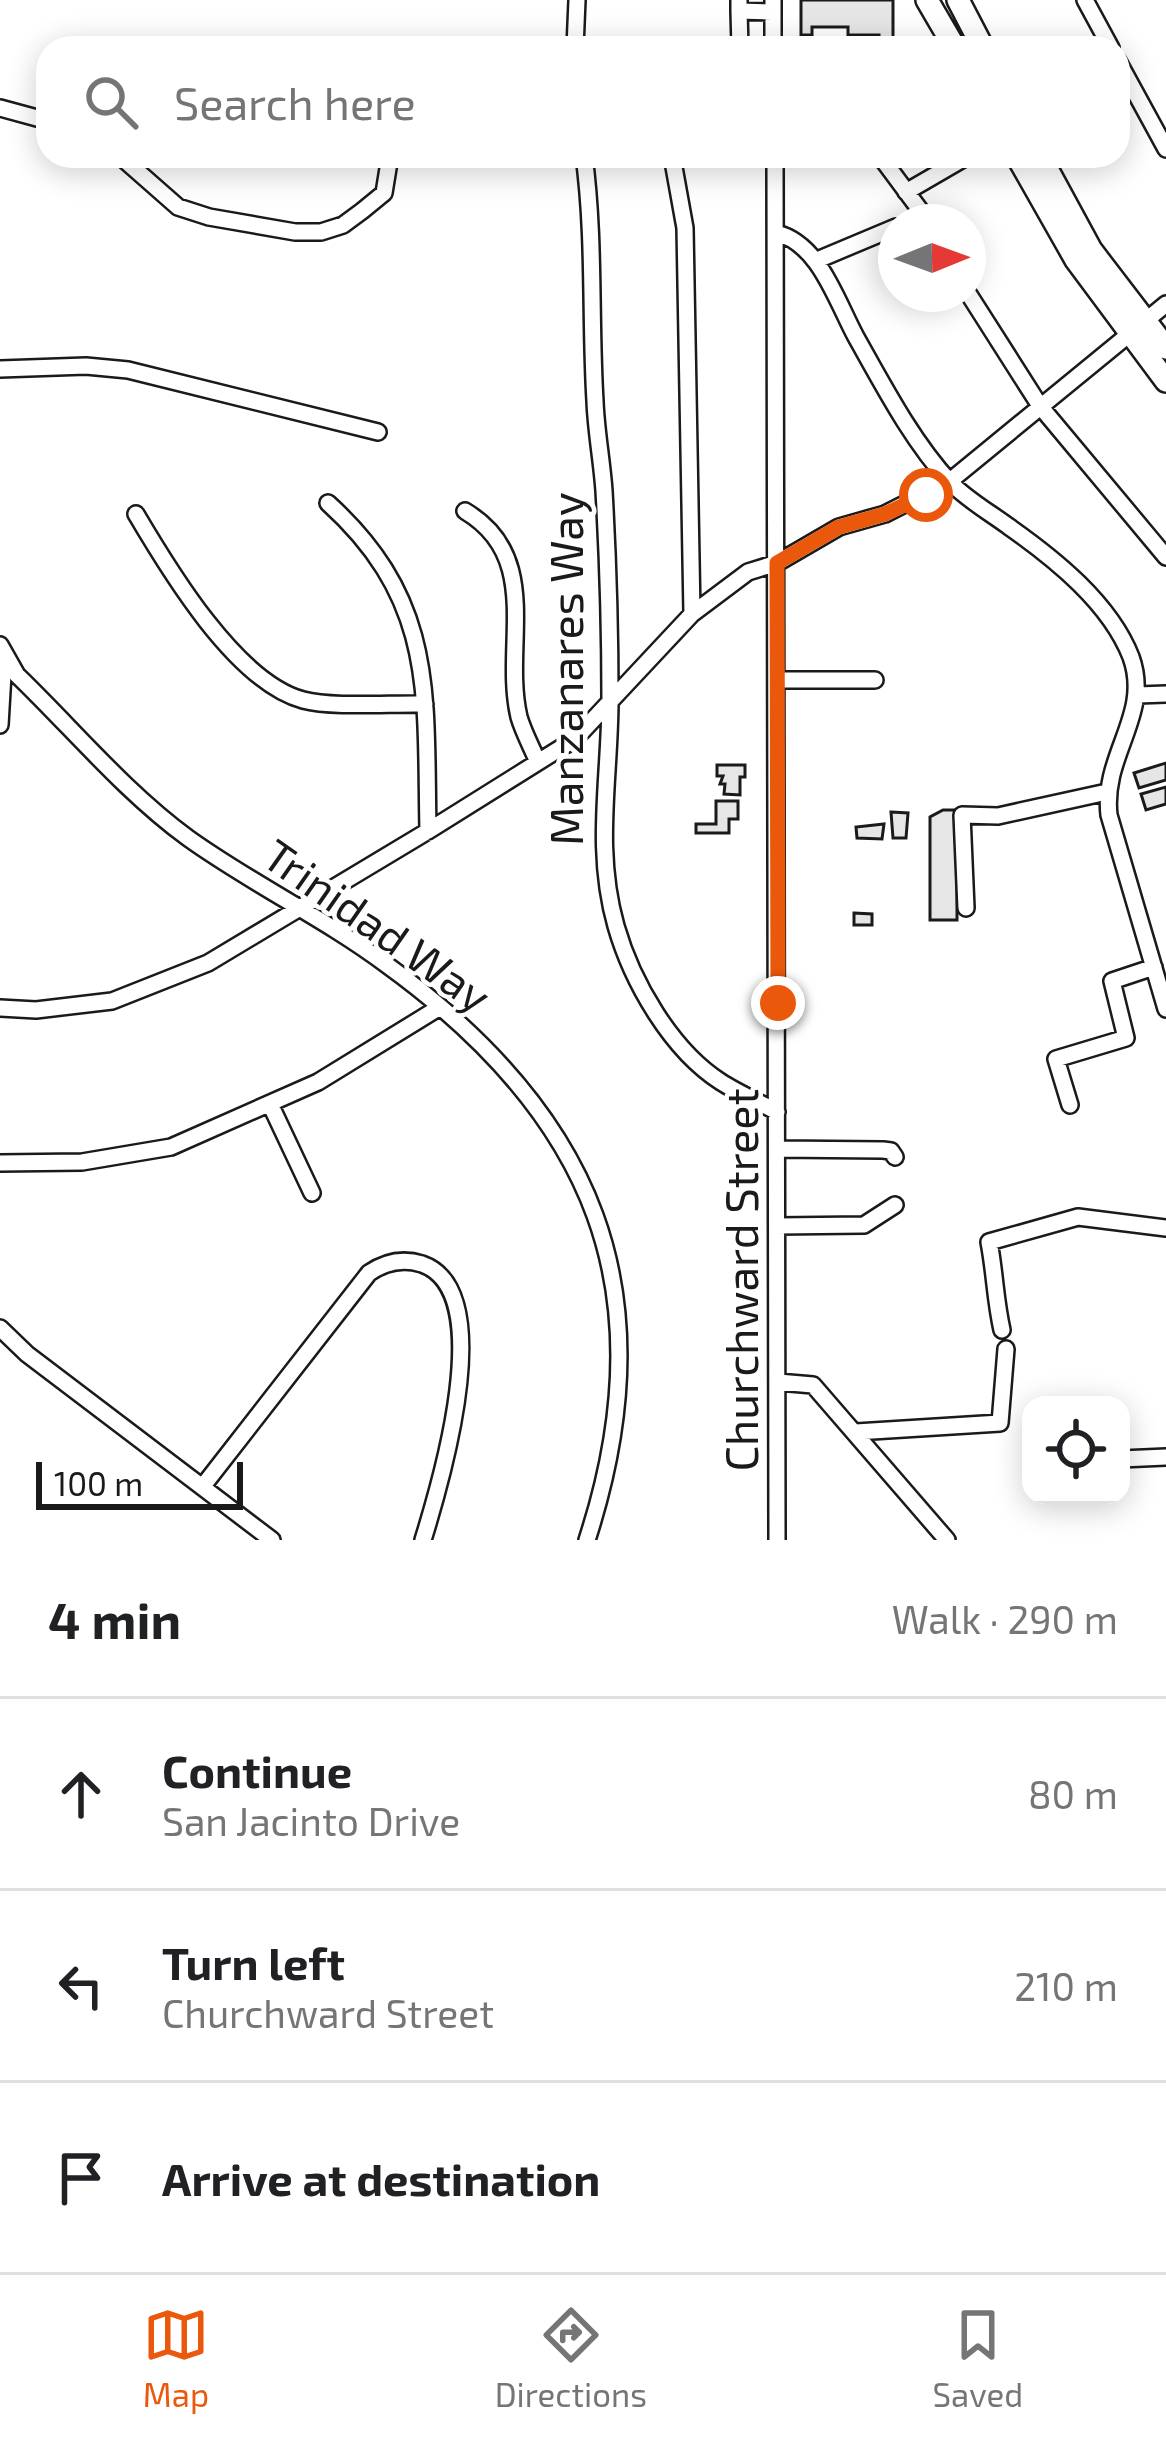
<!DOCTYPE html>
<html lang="en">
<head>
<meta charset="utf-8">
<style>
  :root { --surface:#fff; --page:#f2f2f2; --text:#202124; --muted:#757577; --line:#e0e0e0; --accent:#ea580c }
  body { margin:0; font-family:"Exo 2",sans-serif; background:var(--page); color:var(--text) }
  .controls { position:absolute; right:36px; bottom:36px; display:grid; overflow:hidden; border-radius:24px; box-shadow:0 6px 30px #0003 }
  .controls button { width:108px; height:108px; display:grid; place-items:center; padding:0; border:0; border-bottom:3px solid var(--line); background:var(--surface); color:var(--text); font:60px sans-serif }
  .compass { position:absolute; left:878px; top:204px; width:108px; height:108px; border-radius:50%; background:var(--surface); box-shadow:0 6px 30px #0003; rotate:89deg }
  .scale { position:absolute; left:36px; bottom:30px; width:207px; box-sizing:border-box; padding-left:12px; border:6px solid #1a1a1a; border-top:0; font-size:33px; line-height:42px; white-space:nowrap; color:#1a1a1a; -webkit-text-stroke:9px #fff; paint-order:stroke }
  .stop { position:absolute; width:36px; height:36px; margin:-27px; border:9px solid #ea580c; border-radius:50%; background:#fff }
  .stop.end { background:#ea580c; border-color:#fff; box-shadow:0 3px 12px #0008 }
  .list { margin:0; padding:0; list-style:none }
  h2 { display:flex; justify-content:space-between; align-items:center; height:156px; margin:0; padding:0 48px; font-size:51px }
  h2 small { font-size:39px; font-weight:400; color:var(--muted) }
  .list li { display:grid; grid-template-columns:78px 1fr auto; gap:36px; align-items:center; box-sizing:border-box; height:192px; padding:0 48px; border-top:3px solid var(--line) }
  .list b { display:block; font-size:45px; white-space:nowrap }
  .list p { margin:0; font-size:39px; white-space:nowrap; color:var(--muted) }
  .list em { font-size:39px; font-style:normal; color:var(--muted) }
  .icon { flex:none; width:66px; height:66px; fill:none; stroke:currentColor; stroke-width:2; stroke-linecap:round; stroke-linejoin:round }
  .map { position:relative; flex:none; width:1166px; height:1540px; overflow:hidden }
  .search { position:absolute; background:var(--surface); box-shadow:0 6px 30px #0003; left:36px; right:36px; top:36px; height:132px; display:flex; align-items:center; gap:30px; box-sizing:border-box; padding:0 42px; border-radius:36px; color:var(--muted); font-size:45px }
  .sheet { height:732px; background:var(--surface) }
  nav { display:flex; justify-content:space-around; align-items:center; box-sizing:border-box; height:168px; border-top:3px solid var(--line); background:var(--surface); font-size:33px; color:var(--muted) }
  nav a { display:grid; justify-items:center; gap:6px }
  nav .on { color:var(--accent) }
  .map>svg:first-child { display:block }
  .building { fill:#e6e6e6; stroke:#1a1a1a; stroke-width:3 }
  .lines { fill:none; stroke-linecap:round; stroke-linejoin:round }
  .minor-casing { stroke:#1a1a1a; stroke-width:20 }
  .major-casing { stroke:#1a1a1a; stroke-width:26 }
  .minor { stroke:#fff; stroke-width:15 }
  .major { stroke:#fff; stroke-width:21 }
  .route { stroke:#ea580c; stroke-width:15 }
  .labels { text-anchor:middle; stroke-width:9; stroke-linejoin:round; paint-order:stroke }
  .street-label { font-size:45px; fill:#1a1a1a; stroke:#fff }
</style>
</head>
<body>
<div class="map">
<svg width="1166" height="1540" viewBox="0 0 1166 1540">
  <rect width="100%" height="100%" fill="#fff"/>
  <path class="building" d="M801,0H893V40L879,41V35H848V27H812V35H801Z
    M1166,763V780L1139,788L1134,773Z
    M717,765H745V777H740V795L724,794L725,784H720L723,776H717Z
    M1166,787V804L1146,810L1141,794Z
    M716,801H738V819H729V833H696V824H716Z
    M943,810H957V920H930V817Z
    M891,812L908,813L906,838H893Z
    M884,824L882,839L857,838L856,827Z
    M854,913L872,914V925H854Z"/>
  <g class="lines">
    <defs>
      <path id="minor" d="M739,0V11L773,12
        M773,0V48
        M1085,0L1111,48
        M739,11L740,48
        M575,48L577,0
        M1118,61L1166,149
        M0,108L48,121
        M120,156L178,207L209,217L295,232H321L343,225L362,211L384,193L390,156
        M584,156C595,238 590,319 595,401C596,431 602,461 604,491C608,560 610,631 610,700C610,778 594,849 616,926C632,982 671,1050 721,1082C738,1093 759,1102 777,1112
        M672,156L685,228L692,614
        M775,156L777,1540
        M880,156L920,210L919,220
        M906,192L968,156
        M776,233C819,243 836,300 856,337C883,385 912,441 950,482C966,499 989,512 1008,526C1055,559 1110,603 1131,657C1152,715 1102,754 1109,815L1166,1009
        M815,261L896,227
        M968,293L1040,406L1166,557
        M0,369L86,366L128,370L378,432
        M328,503C437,602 425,695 428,831
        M465,511C544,558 502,645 519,717C523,731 531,746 537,760
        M136,514C169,570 236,682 303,700C333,708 392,703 425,704
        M0,645L17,675C73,729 125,792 188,838C252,884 324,918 387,965C594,1115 668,1291 587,1540
        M777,680H875
        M1138,695L1166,694
        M0,725L4,657
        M966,908L962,815L998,816L1107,792
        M0,1008L36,1010L112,1001L208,963L428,831L575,739L692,614L748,572L777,563L839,527L885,514L950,481L1166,304
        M1070,1105L1056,1059L1126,1038L1112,981L1154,967
        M271,1106L312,1193
        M777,1149L883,1150L891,1151L895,1157
        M0,1163L82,1162L171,1147L318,1082L440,1007
        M777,1226L864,1225L895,1205
        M0,1328L27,1354L272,1540
        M1002,1330C995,1299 995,1273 989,1242L1078,1217L1166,1228
        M778,1382L813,1385L947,1540
        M856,1432L1000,1423L1006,1349
        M1121,1459L1166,1457
        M203,1486L369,1273C385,1262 403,1258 422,1264C499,1291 440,1485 423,1540"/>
      <path id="major" d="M927,0L955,48
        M958,0L983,48
        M1017,156L1076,260L1166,381
        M1040,156L1091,250L1166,348"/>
    </defs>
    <use href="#minor" class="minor-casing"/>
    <use href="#major" class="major-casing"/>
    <use href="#minor" class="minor"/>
    <use href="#major" class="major"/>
  </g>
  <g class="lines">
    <path class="route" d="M778,1003L777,563L839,527L885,514L926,495"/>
  </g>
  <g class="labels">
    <g class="street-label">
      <text transform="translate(567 669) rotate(-90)" y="16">Manzanares Way</text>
      <text transform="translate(377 926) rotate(35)" y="16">Trinidad Way</text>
      <text transform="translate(742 1280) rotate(-90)" y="16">Churchward Street</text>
    </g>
  </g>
</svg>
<div class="controls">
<button><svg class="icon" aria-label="locate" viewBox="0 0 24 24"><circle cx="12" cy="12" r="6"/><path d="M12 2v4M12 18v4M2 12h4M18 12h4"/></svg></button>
</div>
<svg class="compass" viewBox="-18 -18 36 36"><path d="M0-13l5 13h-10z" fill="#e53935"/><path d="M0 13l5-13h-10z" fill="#757577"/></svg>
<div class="scale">100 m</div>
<div class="stop" style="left:926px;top:495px"></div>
<div class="stop end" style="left:778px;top:1003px"></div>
<div class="search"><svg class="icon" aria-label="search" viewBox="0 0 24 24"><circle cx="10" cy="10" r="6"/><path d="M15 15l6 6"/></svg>Search here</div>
</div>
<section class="sheet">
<h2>4 min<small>Walk · 290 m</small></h2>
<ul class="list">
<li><svg class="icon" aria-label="ahead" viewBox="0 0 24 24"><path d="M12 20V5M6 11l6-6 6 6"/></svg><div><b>Continue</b><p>San Jacinto Drive</p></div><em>80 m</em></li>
<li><svg class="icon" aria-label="left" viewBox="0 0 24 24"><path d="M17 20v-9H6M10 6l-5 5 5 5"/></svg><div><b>Turn left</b><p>Churchward Street</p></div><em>210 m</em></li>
<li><svg class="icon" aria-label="arrive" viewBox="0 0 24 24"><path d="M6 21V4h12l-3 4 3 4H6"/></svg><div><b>Arrive at destination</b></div></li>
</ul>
</section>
<nav>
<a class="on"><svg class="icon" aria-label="map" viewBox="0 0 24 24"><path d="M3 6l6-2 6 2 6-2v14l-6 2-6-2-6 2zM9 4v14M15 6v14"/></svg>Map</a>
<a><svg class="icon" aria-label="directions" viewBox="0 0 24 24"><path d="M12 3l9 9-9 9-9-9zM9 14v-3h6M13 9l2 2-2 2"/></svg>Directions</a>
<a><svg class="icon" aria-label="saved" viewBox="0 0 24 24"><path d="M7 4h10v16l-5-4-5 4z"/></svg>Saved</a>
</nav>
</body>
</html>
